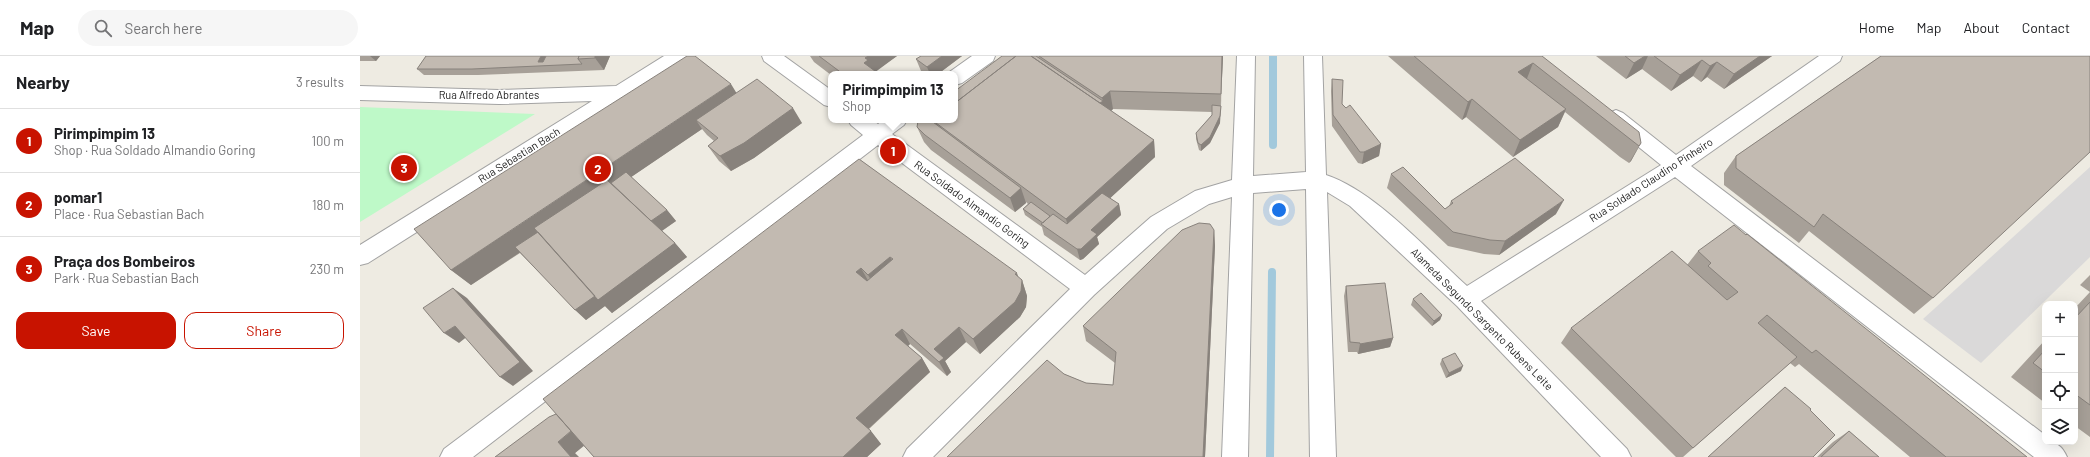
<!DOCTYPE html>
<html lang="en">
<head>
<meta charset="utf-8">
<style>
  :root { --surface:#fff; --page:#f6f6f6; --text:#202124; --muted:#757577; --line:#e0e0e0; --accent:#c81300 }
  body { margin:0; font-family:Barlow,sans-serif; background:var(--page); color:var(--text) }
  .controls { position:absolute; right:12px; bottom:12px; display:grid; overflow:hidden; border-radius:8px; box-shadow:0 4px 16px #0002 }
  .controls button { width:36px; height:36px; display:grid; place-items:center; padding:0; border:0; border-bottom:1px solid var(--line); background:var(--surface); color:var(--text); font:20px sans-serif }
  .you { position:absolute; left:919px; top:154px; width:14px; height:14px; margin:-10px; border:3px solid #fff; border-radius:50%; background:#1a73e8; box-shadow:0 0 0 6px #1a73e833 }
  .badge { display:grid; place-items:center; width:26px; height:26px; border-radius:50%; background:var(--accent); color:#fff; font-size:13px; font-weight:700 }
  .pin { position:absolute; translate:-50% -50%; border:2px solid #fff; box-shadow:0 1px 4px #0006 }
  .popup { position:absolute; left:468px; top:15px; width:130px; height:52px; box-sizing:border-box; display:grid; place-content:center; border-radius:8px; background:var(--surface); filter:drop-shadow(0 1px 3px #0005); font-size:13px; white-space:nowrap; color:var(--muted) }
  .popup b { font-size:15px; color:var(--text) }
  .popup::after { content:''; position:absolute; left:50%; top:100%; margin-left:-8px; border:8px solid transparent; border-top-color:var(--surface) }
  .list { margin:0; padding:0; list-style:none }
  h2 { display:flex; justify-content:space-between; align-items:center; height:52px; margin:0; padding:0 16px; font-size:17px }
  h2 small { font-size:13px; font-weight:400; color:var(--muted) }
  .list li { display:grid; grid-template-columns:26px 1fr auto; gap:12px; align-items:center; box-sizing:border-box; height:64px; padding:0 16px; border-top:1px solid var(--line) }
  .list b { display:block; font-size:15px; white-space:nowrap }
  .list p { margin:0; font-size:13px; white-space:nowrap; color:var(--muted) }
  .list em { font-size:13px; font-style:normal; color:var(--muted) }
  .actions { display:flex; gap:8px; padding:12px 16px }
  .actions a { flex:1; padding:9px 0; border:1px solid var(--accent); border-radius:12px; text-align:center; font-size:14px; color:var(--accent) }
  .actions .main { background:var(--accent); color:#fff }
  .icon { flex:none; width:22px; height:22px; fill:none; stroke:currentColor; stroke-width:2; stroke-linecap:round; stroke-linejoin:round }
  .map { position:relative; flex:none; width:1730px; height:401px; overflow:hidden }
  header { display:flex; align-items:center; gap:24px; box-sizing:border-box; height:56px; padding:0 20px; background:var(--surface); border-bottom:1px solid var(--line) }
  header strong { font-size:19px }
  nav { display:flex; gap:22px; margin-inline-start:auto; font-size:14px }
  .search { width:280px; height:36px; background:var(--page); display:flex; align-items:center; gap:10px; box-sizing:border-box; padding:0 14px; border-radius:22px; color:var(--muted); font-size:15px }
  main { display:flex }
  aside { flex:1; background:var(--surface) }
  .map>svg:first-child { display:block }
  .residential { fill:#dad9d9 }
  .park { fill:#bef9c8 }
  .lines { fill:none; stroke-linecap:round; stroke-linejoin:round }
  .stream { stroke:#a2c9dc; stroke-width:8 }
  .minor-casing { stroke:#a3a3a3; stroke-width:2 }
  .minor { fill:#fff; fill-rule:evenodd }
  .wall { fill:#a7a098 }
  .shaded-wall { fill:#88827c }
  .building { fill:#c2bab1; stroke:#88827c; fill-rule:evenodd }
  .labels { text-anchor:middle; stroke-width:3; stroke-linejoin:round; paint-order:stroke }
  .street-label { font-size:11px; fill:#1c1c1c; stroke:#fff }
</style>
</head>
<body>
<header>
<strong>Map</strong>
<div class="search"><svg class="icon" aria-label="search" viewBox="0 0 24 24"><circle cx="10" cy="10" r="6"/><path d="M15 15l6 6"/></svg>Search here</div>
<nav><a>Home</a><a>Map</a><a>About</a><a>Contact</a></nav>
</header>
<main>
<aside>
<h2>Nearby<small>3 results</small></h2>
<ul class="list">
<li><span class="badge">1</span><div><b>Pirimpimpim 13</b><p>Shop · Rua Soldado Almandio Goring</p></div><em>100 m</em></li>
<li><span class="badge">2</span><div><b>pomar1</b><p>Place · Rua Sebastian Bach</p></div><em>180 m</em></li>
<li><span class="badge">3</span><div><b>Praça dos Bombeiros</b><p>Park · Rua Sebastian Bach</p></div><em>230 m</em></li>
</ul>
<div class="actions"><a class="main">Save</a><a>Share</a></div>
</aside>
<div class="map">
<svg width="1730" height="401" viewBox="0 0 1730 401">
  <rect width="100%" height="100%" fill="#eeebe2"/>
  <path class="residential" d="M1730,111V201L1621,307L1563,263Z"/>
  <path class="park" d="M0,51L175,58L0,166Z"/>
  <g class="lines">
    <path class="stream" d="M913,0V89
      M910,401L912,216"/>
    <defs>
      <path id="minor" d="M304,0H328L326,5L8,207L0,209V189L232,45L139,48L0,44V30L139,34L256,30Z
        M402,0H424L471,34V51L464,49L404,5Z
        M612,0H635L633,5L602,27L595,29V18L588,17Z
        M877,0H895L893,120L946,116L944,0H962L966,119C1015,135 1068,195 1107,230L1301,109L1249,67L1246,62L1249,57L1256,54L1263,57L1316,99L1459,0H1482L1480,5L1331,110L1685,379V386C1697,386 1702,390 1707,401H1674L1315,121L1121,245L1267,393L1271,401H1241L1097,250L990,150L967,136L976,401H950L946,133L893,137L888,401H862L872,141L849,148L807,173L734,239L573,401H543L547,393L710,233L518,89L113,401H80L84,393L503,79L491,69L488,64H512L518,68L523,64H547L544,69L532,78L725,219L791,161L835,135L872,124Z"/>
    </defs>
    <use href="#minor" class="minor-casing"/>
    <use href="#minor" class="minor"/>
  </g>
  <path class="wall" d="M0,0H20L16,5H0Z
    M66,0H252H250L244,14L118,19H64L57,13Z
    M450,0H537L515,15L519,18H471V19L454,6Z
    M561,0H602L578,18H565L561,15L556,3Z
    M642,0H863L860,67L850,87L841,95L839,94L836,83V77L852,59V56L753,53L751,55L794,84L795,101L750,142L759,148L761,159L737,181L739,188L723,203L720,204L684,179L682,171L665,159L663,153L668,148L666,146V147L655,156L571,94L564,86L557,71Z
    M1028,0H1182L1281,87L1271,105L1269,107L1260,101L1205,56L1198,71L1153,101L1106,61L1102,64Z
    M1236,0H1412L1364,33L1347,21L1341,26L1333,20L1311,35L1282,13L1266,23Z
    M1521,0L1573,242L1554,258L1449,175L1439,187L1364,129V117L1376,100Z
    M972,23L982,48L1021,88L1019,100L1002,108L998,107L972,70L971,35Z
    M376,37L442,67L394,102L371,115L359,105L348,90L354,85L347,79L342,73L271,121L307,154L316,165L302,175L315,187L327,201L252,257L245,250L226,264L160,197L111,229L91,214Z
    M499,103L659,222L662,224L667,240L666,251L660,261L620,298L606,286L585,305L591,316L587,320L550,288L548,290L562,302L570,316L509,373L521,388L507,401H234L224,390L215,397L135,401L196,358Z
    M1031,118L1085,153L1089,150L1091,145L1196,158L1139,199L1124,198L1088,190L1027,132Z
    M854,174L855,190L845,401H587L704,318L726,327L753,329L755,307L726,285L723,270Z
    M1338,195L1667,401H1550L1439,308L1435,311L1430,307L1323,401H1316L1201,287L1211,272L1327,209Z
    M1730,219V236L1720,229Z
    M986,230L1033,282L1030,291L998,298L997,296H988L984,240Z
    M1730,236V381L1715,370V252Z
    M1053,243L1082,259L1080,264L1072,270L1051,249Z
    M1685,284V347L1651,321Z
    M1082,303L1101,315L1086,322L1080,308Z
    M1425,331L1450,354L1453,401H1348Z
    M1489,375L1519,401H1457L1473,386Z"/>
  <path class="shaded-wall" d="M10,0H20L16,5Z
    M181,0H189L185,10L178,6Z
    M235,0H250L244,14L235,2Z
    M508,0H537L514,17L504,7L505,2Z
    M582,0H602L578,18H570L567,11Z
    M862,0H863L860,67L850,87L841,95V89L861,50Z
    M1285,0H1288L1282,13L1266,23L1274,7Z
    M1400,0H1412L1364,33L1374,18Z
    M1342,4L1333,20L1311,35L1320,19Z
    M1357,6L1347,21L1341,26L1350,10Z
    M1173,7L1166,25L1158,16Z
    M371,28L382,46L336,64L342,73L255,132L315,187L327,201L252,257L245,250L226,264L215,254L183,181L111,229L91,214Z
    M750,35L753,53L746,60L739,48L743,45L742,42Z
    M1112,43L1106,61L1102,64L1108,46Z
    M433,52L442,67L394,102L371,115L360,100Z
    M1206,53L1198,71L1153,101L1160,84Z
    M794,84L795,101L710,179L706,163Z
    M1281,87L1271,105L1269,107L1279,90Z
    M1021,88L1019,100L1002,108L1004,96Z
    M661,132L666,147L655,156L650,142Z
    M1204,144L1196,158L1139,199L1145,185Z
    M759,148L761,159L737,181L739,188L723,203L720,204L717,193L731,174Z
    M307,154L316,165L300,176L291,165Z
    M854,174L855,190L845,401H843Z
    M530,201L539,217L517,234L508,219Z
    M501,212L510,228L496,216Z
    M657,217L661,229L662,224L667,240L666,251L660,261L620,298L613,283L655,218Z
    M93,232L107,242L173,315L153,330L140,321Z
    M1082,259L1080,264L1072,270L1074,265Z
    M95,270L109,279L99,287L84,277Z
    M599,271L606,286L585,305L591,316L587,320L579,306L574,293Z
    M542,273L550,288L544,294L535,279Z
    M1033,282L1030,291L998,298L1000,288Z
    M562,302L570,316L507,374L496,362Z
    M1103,310L1101,315L1086,322L1089,317Z
    M212,375L228,386L215,397L219,401H211L198,386Z
    M511,375L521,388L507,401H483Z"/>
  <path class="building" d="M66,0H181L178,6H183L186,0H219L218,3L222,8L112,13H57Z
    M219,0H235V2L218,3Z
    M327,0H335L371,28L91,214L54,173Z
    M459,0H508L505,2L508,4L504,7L519,18H483Z
    M561,0H582L567,11L556,3Z
    M642,0H656L595,47V35Z
    M656,0H671L794,84L706,163L572,64H595V47Z
    M671,0H676L743,45L740,47Z
    M679,0H862L861,38L750,35L742,42Z
    M1054,0H1182L1279,76L1281,87L1279,90L1270,83L1173,7L1158,16L1206,53L1160,84L1112,43L1108,46Z
    M1265,0H1285L1274,7Z
    M1294,0H1400L1374,18L1357,6L1350,10L1342,4L1320,19Z
    M1521,0H1730V96L1573,242L1463,158L1454,171L1376,112V100Z
    M397,23L433,52L384,87L360,100L348,90L358,82L336,64Z
    M972,23L983,24L982,48L986,52L990,49L1021,88L1004,96H1000L973,59Z
    M852,49L861,50L860,60L850,81L841,89L838,87L836,77L852,59Z
    M559,64H572L573,66L661,132L650,142L565,79L557,71L558,65Z
    M1155,102L1204,144L1145,185L1130,184L1093,176L1031,118L1043,111L1085,153L1093,147L1091,145Z
    M499,103L657,217L655,218L662,224L661,235L655,246L613,283L599,271L574,293L584,302L579,306L542,273L535,279L562,302L496,362L511,375L483,401H234L183,343ZM530,201L533,203L507,225L496,216L501,212L508,219Z
    M266,116L307,154L291,165L251,127Z
    M247,124L315,187L238,244L174,172Z
    M742,137L759,148L731,174L737,178L721,193H717L681,168L693,158L707,168Z
    M671,146L690,160L683,167L663,153Z
    M839,167L850,168L854,174L843,401H587L687,304L704,318L726,327L753,329L756,296L723,270L822,174Z
    M1374,169L1386,179L1387,178L1667,401H1586L1456,294L1452,297L1407,259L1398,267L1437,301L1333,392L1211,272L1312,195L1367,244L1378,236L1348,210L1351,207L1338,195Z
    M178,176L235,240L215,254L155,191Z
    M1025,227L1033,282L1000,288V287L990,286L986,230Z
    M93,232L160,306L140,321L95,270L84,277L63,252Z
    M1061,237L1082,259L1074,265L1053,243Z
    M1730,246V349L1715,338V262Z
    M1685,294V316L1673,307Z
    M1095,297L1103,310L1089,317L1082,303Z
    M1425,331L1451,353L1450,354L1475,379L1453,401H1348Z
    M196,358L211,375L198,386L211,401H135L189,361Z
    M1489,375L1519,401H1461Z"/>
  <g class="labels">
    <g class="street-label">
      <text x="129" y="43">Rua Alfredo Abrantes</text>
      <text transform="translate(159 99) rotate(-32)" y="4">Rua Sebastian Bach</text>
      <text transform="translate(1291 124) rotate(-33)" y="4">Rua Soldado Claudino Pinheiro</text>
      <text transform="translate(612 148) rotate(36)" y="4">Rua Soldado Almandio Goring</text>
      <text transform="translate(1122 263) rotate(45)" y="4">Alameda Segundo Sargento Rubens Leite</text>
    </g>
  </g>
</svg>
<div class="controls">
<button>+</button>
<button>−</button>
<button><svg class="icon" aria-label="locate" viewBox="0 0 24 24"><circle cx="12" cy="12" r="6"/><path d="M12 2v4M12 18v4M2 12h4M18 12h4"/></svg></button>
<button><svg class="icon" aria-label="layers" viewBox="0 0 24 24"><path d="M12 4l9 5-9 5-9-5zM3 14l9 5 9-5"/></svg></button>
</div>
<div class="you"></div>
<div class="pin badge" style="left:533px;top:95px">1</div>
<div class="popup"><b>Pirimpimpim 13</b>Shop</div>
<div class="pin badge" style="left:238px;top:113px">2</div>
<div class="pin badge" style="left:44px;top:112px">3</div>
</div>
</main>
</body>
</html>
